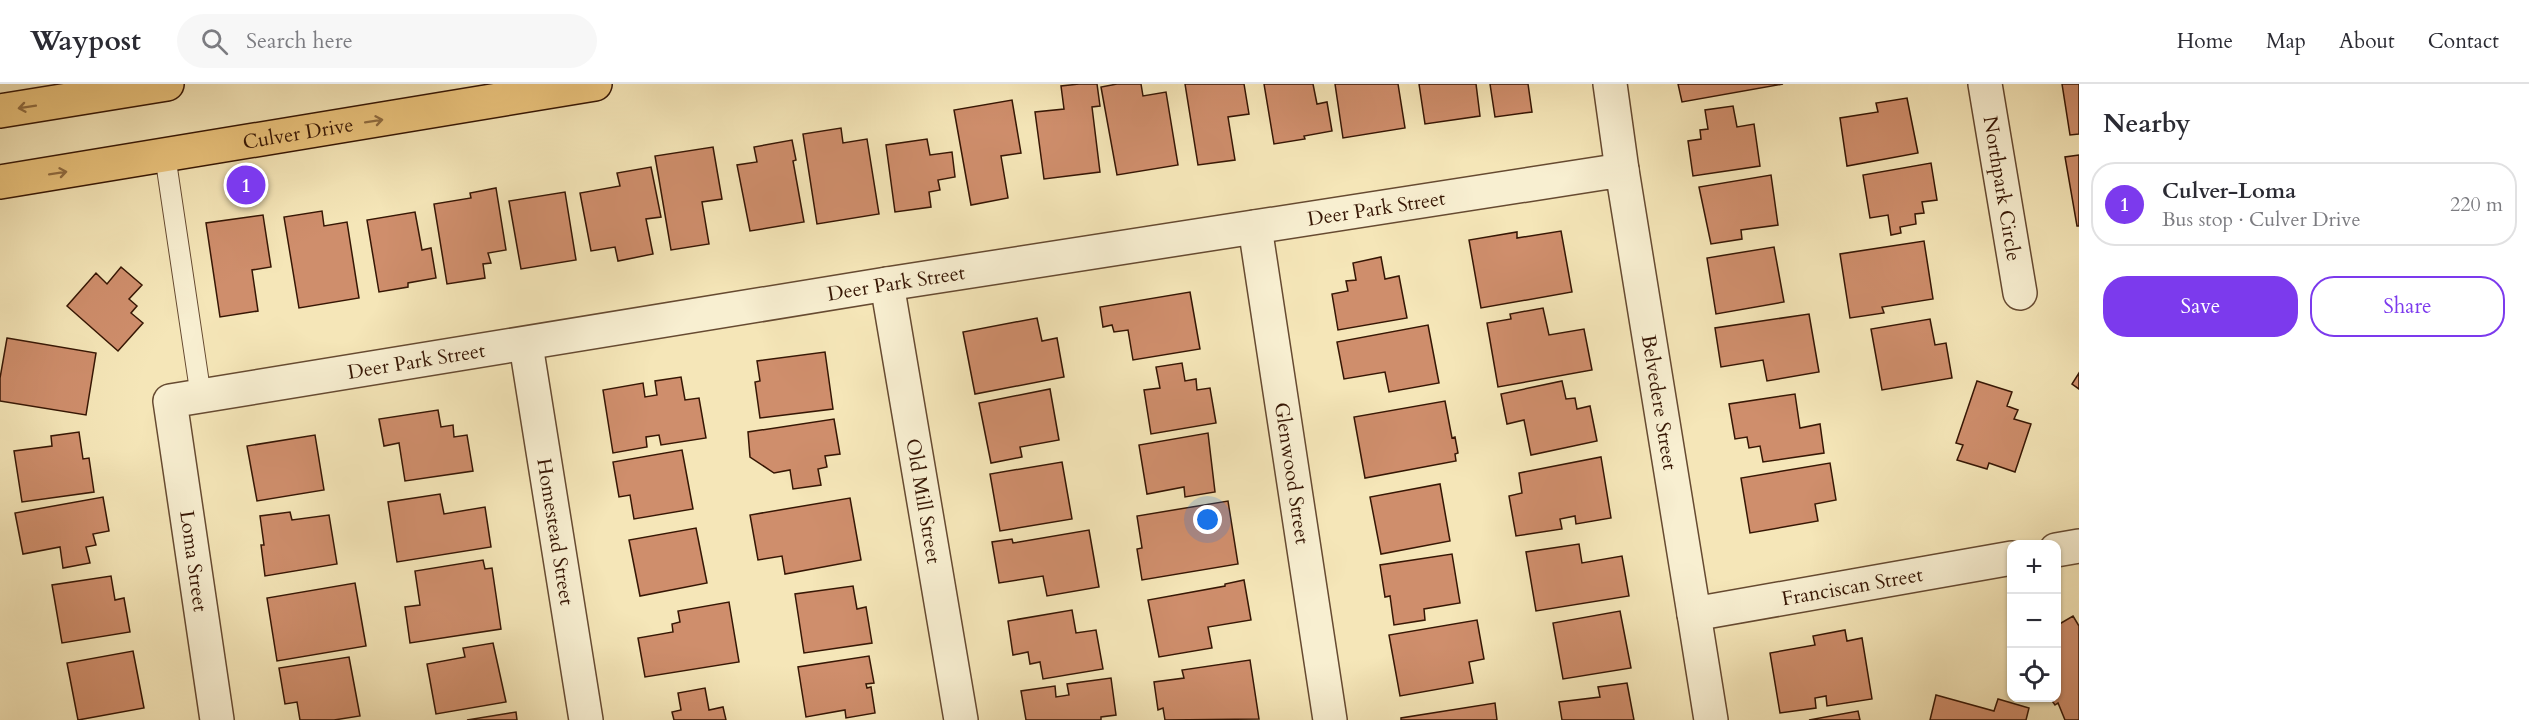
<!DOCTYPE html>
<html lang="en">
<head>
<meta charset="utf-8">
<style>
  :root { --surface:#fff; --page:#f7f7f7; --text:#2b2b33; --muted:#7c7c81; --line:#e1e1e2; --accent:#7c3aed }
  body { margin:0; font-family:Cardo,serif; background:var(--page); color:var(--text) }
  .controls { position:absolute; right:18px; bottom:18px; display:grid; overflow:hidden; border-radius:12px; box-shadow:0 2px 4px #0004 }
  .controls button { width:54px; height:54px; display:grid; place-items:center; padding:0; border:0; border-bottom:2px solid var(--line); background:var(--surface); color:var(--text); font:30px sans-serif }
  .you { position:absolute; left:1208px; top:436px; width:21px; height:21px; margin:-15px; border:4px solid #fff; border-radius:50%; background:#1a73e8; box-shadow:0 0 0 9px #1a73e833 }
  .badge { display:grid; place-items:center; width:39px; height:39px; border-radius:50%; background:var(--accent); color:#fff; font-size:20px; font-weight:700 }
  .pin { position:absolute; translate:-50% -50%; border:3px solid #fff; box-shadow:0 2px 6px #0006 }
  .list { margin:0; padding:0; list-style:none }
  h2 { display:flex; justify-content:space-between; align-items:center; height:78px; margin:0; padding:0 24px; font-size:26px }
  h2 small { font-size:20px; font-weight:400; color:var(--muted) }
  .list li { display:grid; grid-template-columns:39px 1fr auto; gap:18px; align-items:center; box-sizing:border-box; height:84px; margin:0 12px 12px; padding:0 12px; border:2px solid var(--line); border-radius:24px }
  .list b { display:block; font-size:22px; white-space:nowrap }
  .list p { margin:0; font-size:20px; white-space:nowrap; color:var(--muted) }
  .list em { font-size:20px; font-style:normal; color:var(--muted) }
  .actions { display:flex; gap:12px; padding:18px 24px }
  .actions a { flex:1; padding:14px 0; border:2px solid var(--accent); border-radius:24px; text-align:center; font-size:21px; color:var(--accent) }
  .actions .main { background:var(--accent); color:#fff }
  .icon { flex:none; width:33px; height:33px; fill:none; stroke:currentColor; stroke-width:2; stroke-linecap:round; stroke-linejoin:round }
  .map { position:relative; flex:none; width:2079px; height:636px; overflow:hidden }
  header { display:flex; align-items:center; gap:36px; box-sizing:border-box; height:84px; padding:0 30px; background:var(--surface); border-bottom:2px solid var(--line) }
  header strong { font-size:28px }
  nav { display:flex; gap:33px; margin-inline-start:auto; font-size:21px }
  .search { width:420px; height:54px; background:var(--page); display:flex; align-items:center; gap:15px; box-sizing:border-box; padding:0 21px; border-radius:33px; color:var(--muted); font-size:22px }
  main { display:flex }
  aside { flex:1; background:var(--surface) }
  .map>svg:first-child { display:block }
  .building { fill:#cf8e6c; stroke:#361604; stroke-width:1.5 }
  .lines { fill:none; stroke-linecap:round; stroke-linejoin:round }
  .service-casing { stroke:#664a31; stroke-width:22 }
  .minor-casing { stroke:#664a31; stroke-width:36 }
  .tertiary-casing { stroke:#664a31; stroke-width:36 }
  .primary-casing { stroke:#361604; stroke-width:36 }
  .service { stroke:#f8efd1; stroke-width:20 }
  .minor { stroke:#f8efd1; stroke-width:33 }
  .tertiary { stroke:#f8efd1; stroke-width:33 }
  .primary { stroke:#eac37c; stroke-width:33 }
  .oneway { stroke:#906c40 }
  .labels { text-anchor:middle; stroke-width:5; stroke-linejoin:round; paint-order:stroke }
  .street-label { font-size:20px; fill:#361604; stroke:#f8efd1 }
</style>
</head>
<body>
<header>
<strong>Waypost</strong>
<div class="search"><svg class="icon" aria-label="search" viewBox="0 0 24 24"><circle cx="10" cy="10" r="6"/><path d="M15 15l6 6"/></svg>Search here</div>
<nav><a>Home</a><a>Map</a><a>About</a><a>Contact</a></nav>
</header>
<main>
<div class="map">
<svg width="2079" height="636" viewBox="0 0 2079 636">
  <rect width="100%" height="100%" fill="#f5e6b8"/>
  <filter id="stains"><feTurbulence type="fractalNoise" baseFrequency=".00333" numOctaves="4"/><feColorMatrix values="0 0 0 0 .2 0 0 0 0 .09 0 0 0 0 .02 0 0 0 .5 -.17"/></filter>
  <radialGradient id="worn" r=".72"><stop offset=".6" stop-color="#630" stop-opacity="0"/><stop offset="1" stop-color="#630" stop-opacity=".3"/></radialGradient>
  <path class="building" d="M1079,0H1097L1100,22L1092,23L1100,88L1044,95L1035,28L1064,25L1061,2Z
    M1117,0H1141L1143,12L1166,8L1178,81L1117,91L1101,3Z
    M1185,0H1244L1249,30L1228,33L1235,76L1198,81Z
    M1264,0H1313L1317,20L1327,18L1332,47L1304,52L1305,55L1274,60Z
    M1335,0H1398L1405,44L1343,54Z
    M1419,0H1476L1480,32L1425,40Z
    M1490,0H1528L1532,28L1495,33Z
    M1678,0H1783L1682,18Z
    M2062,0H2079V50L2070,51Z
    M1907,14L1918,69L1847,82L1840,34L1878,28L1876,19Z
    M1012,16L1021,69L1001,72L1008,114L971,121L954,26Z
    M1733,22L1737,43L1754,40L1760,82L1693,92L1688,57L1701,55L1700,46L1708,45L1705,26Z
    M841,44L843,59L867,55L879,130L817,140L803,50Z
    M927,55L930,71L952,68L955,93L938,96L940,106L929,108L931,123L895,128L886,61Z
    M792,56L796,76L793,77L804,138L750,147L737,81L757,78L754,63Z
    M713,63L722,115L702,118L709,160L671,166L655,72Z
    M2079,71V142H2077L2065,73Z
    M1931,79L1937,116L1922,118L1924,129L1915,130L1916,140L1900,143L1901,149L1891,151L1888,131L1870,134L1863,91Z
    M651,83L661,133L646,135L653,170L618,177L615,163L591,167L580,109L620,102L617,89Z
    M1771,91L1778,141L1741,146L1742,155L1711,160L1699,103Z
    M496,104L506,166L488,169L491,179L483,180L485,194L447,200L434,120L471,114L470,109Z
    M565,108L576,176L521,185L509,117Z
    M322,127L324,142L347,138L359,214L299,224L284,133Z
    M415,128L422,166L431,164L436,194L408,199V203L379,208L367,136Z
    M263,131L271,183L252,186L258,227L220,233L206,139Z
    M1561,147L1572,208L1481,224L1469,156L1517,148V154Z
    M1924,157L1933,215L1882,223L1884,229L1850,234L1840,170Z
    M1774,163L1784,218L1716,230L1707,174Z
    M1381,173L1385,195L1399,192L1407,234L1338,246L1332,210L1348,207L1346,197L1356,196L1353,179Z
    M121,183L142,201L129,215L137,222L131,229L143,239L118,267L67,222L96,189L107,200Z
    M1190,208L1200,265L1133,276L1128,246L1114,248L1112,241L1103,243L1100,223Z
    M1543,224L1549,251L1584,245L1592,286L1498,303L1487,239L1511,235L1510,230Z
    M1809,230L1819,288L1767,297L1763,276L1721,283L1715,244Z
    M1037,234L1042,257L1057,254L1064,293L975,310L963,248Z
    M1930,235L1935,261L1946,259L1952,294L1882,306L1871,245Z
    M1428,241L1439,299L1389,308L1385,288L1344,295L1337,258Z
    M7,254L96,269L86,331L0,317V294Z
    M825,268L833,325L760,334L755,298L760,297L757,277Z
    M1182,279L1185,297L1196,295L1197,306L1210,304L1216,339L1151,350L1144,306L1160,304L1156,283Z
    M2079,289V305L2072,300Z
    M681,293L685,316L699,314L706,354L661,361L659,351L646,353L647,363L613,369L603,306L643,299L645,313L657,311L655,297Z
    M1562,297L1566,315L1575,314L1577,325L1590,322L1597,357L1531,371L1524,336L1507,340L1501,310Z
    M1977,297L2012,308L2007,322L2018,326L2014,335L2031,340L2015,388L1989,379L1987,385L1957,376L1963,361L1956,359Z
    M1050,305L1059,356L1020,363L1022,373L991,379L979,319Z
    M1795,310L1800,344L1820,340L1824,369L1763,378L1760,362L1749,364L1747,353L1735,355L1729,320Z
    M1445,317L1452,354L1455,353L1458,369L1455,370L1456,377L1365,394L1354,333Z
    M438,326L441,343L453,341L454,353L467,351L473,387L405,397L399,359L384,362L379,335Z
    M834,335L840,370L825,372L827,383L818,385L821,401L793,405L790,386L774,389L750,373L748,348Z
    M79,348L83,375L89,374L94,408L22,418L14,367L52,362L51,352Z
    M1208,349L1215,408L1185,413L1184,403L1147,410L1139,361Z
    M315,351L324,406L257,417L247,362Z
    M682,366L693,425L634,435L630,411L619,413L613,378Z
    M1601,373L1611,434L1576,440L1575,432L1560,435L1562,445L1516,452L1509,412L1522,409L1519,389Z
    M1062,378L1072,435L1000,447L990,390Z
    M1830,379L1836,416L1815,420L1818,437L1750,449L1741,394Z
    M1440,400L1450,457L1381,470L1370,413Z
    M440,410L444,430L485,423L491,463L397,478L388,418Z
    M103,413L109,447L93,450L96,461L86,463L90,479L63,484L60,463L23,470L15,429Z
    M850,414L861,476L785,490L782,472L758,476L750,431Z
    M1228,417L1238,480L1142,496L1137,465L1142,464L1137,432Z
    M290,428L292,436L329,431L337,480L265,492L261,461H264L260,432Z
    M696,444L707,499L640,512L629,456Z
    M1089,446L1099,503L1047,512L1043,492L999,499L992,458L1012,455L1013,459Z
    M1579,460L1582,479L1622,472L1629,512L1536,527L1526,468Z
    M1452,470L1460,519L1424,525L1425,536L1394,541L1390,512L1385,513L1380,481Z
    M483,476L485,485L492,484L501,545L410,559L405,523L420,521L415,487Z
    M111,492L115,516L124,514L130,548L62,559L52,501Z
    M1244,496L1251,536L1208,543L1212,564L1159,573L1148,516L1225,502V500Z
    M355,499L366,562L277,577L267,514Z
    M853,502L857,525L866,523L872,559L804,569L795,510Z
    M729,518L739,578L645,593L638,554L673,548L672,540L680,538L678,527Z
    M1072,526L1076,549L1096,546L1103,585L1043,595L1040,578L1030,580L1028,568L1013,571L1008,537Z
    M1620,527L1631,584L1563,595L1553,539Z
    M2073,532L2079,542V636H2065L2058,619L2055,621L2050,614H2056V542Z
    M1477,536L1484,575L1469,578L1473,599L1400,612L1389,551Z
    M1845,546L1847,557L1862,554L1872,615L1827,622L1826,612L1815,614L1816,624L1780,629L1770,569L1815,561L1813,552Z
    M493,559L506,618L436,630L427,580L465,573L463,564Z
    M133,567L144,624L78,636L67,579Z
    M869,572L874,599L866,600L867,604L871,603L875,629L846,634L845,626L806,633L798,583Z
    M349,573L360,632L334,636H300L297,618L285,620L279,584Z
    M1250,576L1259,635L1165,636L1163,624L1158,626L1154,598L1184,594L1182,586Z
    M1111,594L1116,631L1101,633V636H1026L1021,607L1055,602L1056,613L1069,611L1067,600Z
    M1627,599L1634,636H1562L1559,618L1600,613L1598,603Z
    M705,604L709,626L723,623L726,636H674L672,628L681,626L678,609Z
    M1936,611L1994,627L1998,615L2029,624L2026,636H1930Z
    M1495,619L1497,636H1401V634Z
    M1858,627L1860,636H1809Z
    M516,628L517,636H467Z"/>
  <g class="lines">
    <defs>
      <path id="service" d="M165,71L201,313"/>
      <g id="minor">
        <path d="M1610,0L1622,86"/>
        <path id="s1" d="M1985,0L2020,209"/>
        <path id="s2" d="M1255,143L1330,636"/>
        <path id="s3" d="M887,200L961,636"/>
        <path id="s4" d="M526,261L586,636"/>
        <path d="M1694,530L1711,636"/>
      </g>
      <g id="tertiary">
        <path d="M2056,466L2079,462"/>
        <path id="s5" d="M217,636L170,317L887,200L1622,86L1694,530L2012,474"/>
      </g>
      <g id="primary">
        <path d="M0,27L167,0"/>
        <path id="s6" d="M0,98L595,0"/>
      </g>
    </defs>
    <use href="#service" class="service-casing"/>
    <use href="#minor" class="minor-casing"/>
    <use href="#tertiary" class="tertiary-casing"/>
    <use href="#primary" class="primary-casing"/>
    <use href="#service" class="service"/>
    <use href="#minor" class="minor"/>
    <use href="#tertiary" class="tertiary"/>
    <use href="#primary" class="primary"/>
  </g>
  <defs><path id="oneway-shaft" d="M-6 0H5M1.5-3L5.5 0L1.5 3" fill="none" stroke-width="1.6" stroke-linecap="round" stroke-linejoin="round" transform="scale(1.5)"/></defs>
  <g class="oneway">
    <use href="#oneway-shaft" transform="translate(27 23) rotate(171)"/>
    <use href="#oneway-shaft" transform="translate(374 37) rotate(-9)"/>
    <use href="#oneway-shaft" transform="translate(58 89) rotate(-9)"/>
  </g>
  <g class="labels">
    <g class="street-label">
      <text dy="7" stroke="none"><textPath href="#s6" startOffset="302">Culver Drive</textPath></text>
      <text dy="7" stroke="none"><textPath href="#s1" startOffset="106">Northpark Circle</textPath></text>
      <text dy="7" stroke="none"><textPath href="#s5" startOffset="1544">Deer Park Street</textPath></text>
      <text dy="7" stroke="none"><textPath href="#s5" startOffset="1058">Deer Park Street</textPath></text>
      <text dy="7" stroke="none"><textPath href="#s5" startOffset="572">Deer Park Street</textPath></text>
      <text dy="7" stroke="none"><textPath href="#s5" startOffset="2028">Belvedere Street</textPath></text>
      <text dy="7" stroke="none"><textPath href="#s2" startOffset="249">Glenwood Street</textPath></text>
      <text dy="7" stroke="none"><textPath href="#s3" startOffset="220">Old Mill Street</textPath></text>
      <text dy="7" stroke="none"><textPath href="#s4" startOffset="189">Homestead Street</textPath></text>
      <text transform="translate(194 477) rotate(82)" y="7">Loma Street</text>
      <text dy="7" stroke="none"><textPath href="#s5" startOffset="2403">Franciscan Street</textPath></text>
    </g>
  </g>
  <rect width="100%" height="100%" filter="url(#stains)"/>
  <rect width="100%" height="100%" fill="url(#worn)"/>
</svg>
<div class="controls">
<button>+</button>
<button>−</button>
<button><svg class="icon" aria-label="locate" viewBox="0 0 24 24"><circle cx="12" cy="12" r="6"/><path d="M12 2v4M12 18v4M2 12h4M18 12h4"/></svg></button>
</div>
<div class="you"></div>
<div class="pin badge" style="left:246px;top:101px">1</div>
</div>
<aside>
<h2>Nearby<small></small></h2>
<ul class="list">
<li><span class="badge">1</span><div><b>Culver-Loma</b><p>Bus stop · Culver Drive</p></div><em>220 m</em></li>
</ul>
<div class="actions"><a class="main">Save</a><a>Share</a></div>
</aside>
</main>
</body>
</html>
